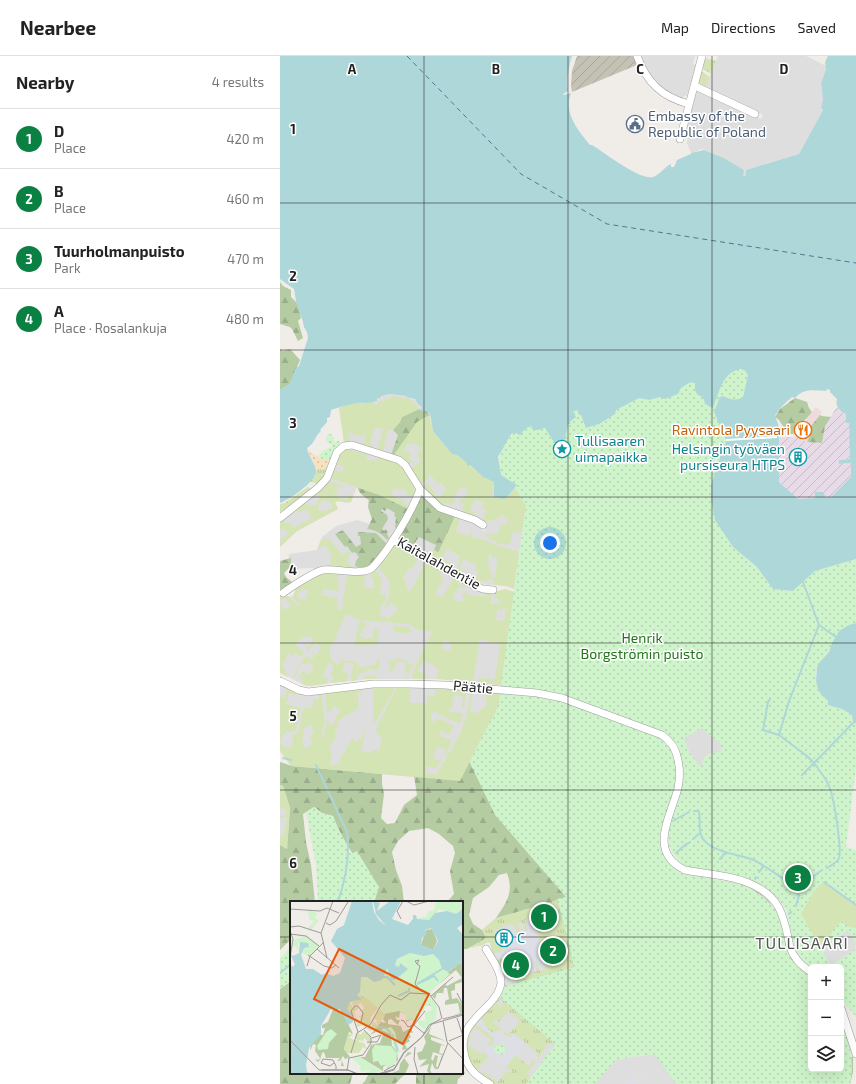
<!DOCTYPE html>
<html lang="en">
<head>
<meta charset="utf-8">
<style>
  :root { --surface:#fff; --page:#f2f2f2; --text:#222; --muted:#767676; --line:#e0e0e0; --accent:#0b8043 }
  body { margin:0; font-family:"Exo 2",sans-serif; background:var(--page); color:var(--text) }
  .controls { position:absolute; right:12px; bottom:12px; display:grid; overflow:hidden; border-radius:6px; box-shadow:0 4px 16px #0002 }
  .controls button { width:36px; height:36px; display:grid; place-items:center; padding:0; border:0; border-bottom:1px solid var(--line); background:var(--surface); color:var(--text); font:20px sans-serif }
  .you { position:absolute; left:270px; top:487px; width:14px; height:14px; margin:-10px; border:3px solid #fff; border-radius:50%; background:#1a73e8; box-shadow:0 0 0 6px #1a73e833 }
  .badge { display:grid; place-items:center; width:26px; height:26px; border-radius:50%; background:var(--accent); color:#fff; font-size:13px; font-weight:700 }
  .pin { position:absolute; translate:-50% -50%; border:2px solid #fff; box-shadow:0 1px 4px #0006 }
  .list { margin:0; padding:0; list-style:none }
  h2 { display:flex; justify-content:space-between; align-items:center; height:52px; margin:0; padding:0 16px; font-size:17px }
  h2 small { font-size:13px; font-weight:400; color:var(--muted) }
  .list li { display:grid; grid-template-columns:26px 1fr auto; gap:12px; align-items:center; box-sizing:border-box; height:60px; padding:0 16px; border-top:1px solid var(--line) }
  .list b { display:block; font-size:15px; white-space:nowrap }
  .list p { margin:0; font-size:13px; white-space:nowrap; color:var(--muted) }
  .list em { font-size:13px; font-style:normal; color:var(--muted) }
  .icon { flex:none; width:22px; height:22px; fill:none; stroke:currentColor; stroke-width:2; stroke-linecap:round; stroke-linejoin:round }
  .map { position:relative; flex:none; width:576px; height:1028px; overflow:hidden }
  header { display:flex; align-items:center; gap:24px; box-sizing:border-box; height:56px; padding:0 20px; background:var(--surface); border-bottom:1px solid var(--line) }
  header strong { font-size:19px }
  nav { display:flex; gap:22px; margin-inline-start:auto; font-size:14px }
  main { display:flex }
  aside { flex:1; background:var(--surface) }
  .map>svg:first-child { display:block }
  .residential { fill:#dfdede }
  .commercial { fill:#efdadd }
  .industrial { fill:url(#industrial-furrows) }
  .construction { fill:url(#construction-furrows) }
  .grass { fill:url(#grass-tufts) }
  .forest { fill:url(#forest-firs) }
  .sand { fill:url(#sand-dots) }
  .park { fill:url(#park-dots) }
  .garden { fill:#d5e4b4; fill-rule:evenodd }
  .parking { fill:#ddd }
  .plaza { fill:#dddee6; fill-rule:evenodd }
  .water { fill:#aed7d9; fill-rule:evenodd }
  .pier { fill:#fff }
  .lines { fill:none; stroke-linecap:round; stroke-linejoin:round }
  .stream { stroke:#aed7d9; stroke-width:2 }
  .ferry { stroke:#4c7a90; stroke-width:1; stroke-dasharray:5 4; stroke-linecap:butt }
  .minor-casing { stroke:#9e9e9e; stroke-width:8 }
  .minor { stroke:#fff; stroke-width:7 }
  .grid { fill:none; stroke:#212121; stroke-width:1; stroke-opacity:0.55 }
  .labels { text-anchor:middle; stroke-width:3; stroke-linejoin:round; paint-order:stroke }
  .service-label { font-size:14px; fill:#4e5e75; stroke:#fff; text-anchor:start }
  .food-label { font-size:14px; fill:#c56008; stroke:#fff; text-anchor:end }
  .culture-label { font-size:14px; fill:#0d838f; stroke:#fff; text-anchor:start }
  .street-label { font-size:14px; fill:#212121; stroke:#fff }
  .park-label { font-size:14px; fill:#217518; stroke:#fff }
  .quarter-label { font-size:16px; letter-spacing:1px; fill:#545454; stroke:#fff }
  .inset-river { fill:none; stroke:#aed7d9; stroke-width:2 }
  .inset-road { fill:none; stroke:#9d9b98; stroke-width:1 }
  .view { fill:#e8590c; fill-opacity:0.15; stroke:#e8590c; stroke-width:2 }
  .inset-edge { fill:none; stroke:#212121; stroke-width:2 }
  .grid-label { font-size:13px; text-anchor:middle; font-weight:bold; fill:#212121; stroke:#fff; stroke-width:3; stroke-linejoin:round; paint-order:stroke }
</style>
</head>
<body>
<header>
<strong>Nearbee</strong>
<nav><a>Map</a><a>Directions</a><a>Saved</a></nav>
</header>
<main>
<aside>
<h2>Nearby<small>4 results</small></h2>
<ul class="list">
<li><span class="badge">1</span><div><b>D</b><p>Place</p></div><em>420 m</em></li>
<li><span class="badge">2</span><div><b>B</b><p>Place</p></div><em>460 m</em></li>
<li><span class="badge">3</span><div><b>Tuurholmanpuisto</b><p>Park</p></div><em>470 m</em></li>
<li><span class="badge">4</span><div><b>A</b><p>Place · Rosalankuja</p></div><em>480 m</em></li>
</ul>
</aside>
<div class="map">
<svg width="576" height="1028" viewBox="0 0 576 1028">
  <defs>
    <pattern id="industrial-furrows" width="10" height="10" patternUnits="userSpaceOnUse"><rect width="10" height="10" fill="#e8dbe8"/><path d="M-1 1l2-2M0 10L10 0M9 11l2-2" fill="none" stroke="#c7bcc7"/></pattern>
    <pattern id="construction-furrows" width="10" height="10" patternUnits="userSpaceOnUse"><rect width="10" height="10" fill="#c4c1b5"/><path d="M-1 1l2-2M0 10L10 0M9 11l2-2" fill="none" stroke="#a8a69b"/></pattern>
    <pattern id="grass-tufts" width="24" height="20" patternUnits="userSpaceOnUse"><rect width="24" height="20" fill="#d5e4b4"/><path d="M3 7l-1-3M5 7V3M7 7l1-3M15 17l-1-3M17 17v-4M19 17l1-3" fill="none" stroke="#b7c39a"/></pattern>
    <pattern id="forest-firs" width="22" height="20" patternUnits="userSpaceOnUse"><rect width="22" height="20" fill="#b5cba2"/><path d="M5 1l3.5 6h-7zM16 11l3.5 6h-7z" fill="#9bae8b"/></pattern>
    <pattern id="sand-dots" width="8" height="8" patternUnits="userSpaceOnUse"><rect width="8" height="8" fill="#f7e2bf"/><path d="M2 2h.1M6 6h.1" fill="none" stroke="#d3c2a4" stroke-width="1.8" stroke-linecap="round"/></pattern>
    <pattern id="park-dots" width="8" height="8" patternUnits="userSpaceOnUse"><rect width="8" height="8" fill="#cff4cb"/><path d="M2 2h.1M6 6h.1" fill="none" stroke="#b1d1ae" stroke-width="1.8" stroke-linecap="round"/></pattern>
  </defs>
  <rect width="100%" height="100%" fill="#f0ece8"/>
  <path class="residential" d="M359,0H415L413,8L416,9L407,39L401,42L390,37L379,29L371,20Z
    M438,0H526L546,10L547,14L541,27L543,43L541,52L543,54L519,98L466,114V120H463V114L444,102L422,93L411,97L407,87L409,77L406,72L416,36L419,35L481,63L483,59L425,33Z
    M110,338L126,340H128L126,341L136,344L138,348L141,350L142,353L140,355H146L150,359H149L153,375L172,398H175L183,403L187,407V410L189,409L203,421L214,426V441L224,443L228,440L235,432L246,450L234,533L226,530L200,528L123,488L118,482V480L142,440L146,441L158,454L196,468L201,473L205,475L207,466L161,450L143,431L133,415L121,403L83,390L64,386L59,352L70,348H74L79,346L86,347L97,345V342H100L101,340Z
    M71,393L115,406L135,433V438L117,473L87,513L34,516L33,512L8,513L9,498L37,494L42,481L56,470L77,464L90,468L92,463L88,451L89,437L77,431L71,446L66,447L58,445L55,446L58,453L17,475L0,491V465L46,429L60,397Z
    M112,488L174,521L216,536L225,533L234,536L221,629L162,623H86L26,630L0,617V537L9,541L14,539L16,531L41,516L86,517Z
    M0,629L26,640L33,639L34,638L88,632L105,631H140L220,637L180,725L11,710L0,695Z
    M0,729L10,752L7,793L0,789Z
    M277,843L294,911L223,930L210,887L202,874L216,862Z
    M219,941L275,988L246,1028H214L199,1018L188,1005L185,990L189,975Z
    M374,998L396,1028H315L332,1007L338,1003Z"/>
  <path class="commercial" d="M536,351L542,356L532,369L531,377L527,386H525L523,380L513,378L517,372L524,367Z"/>
  <path class="industrial" d="M557,351L559,354L566,358V366L569,367L571,403L559,404V408L571,407V422L551,441H544V436H535V442L518,443L499,426L498,381H524L525,386L542,387L545,369Z"/>
  <path class="construction" d="M297,0H353L357,9L292,36L291,30L292,15Z"/>
  <path class="grass" d="M424,2L436,5L431,18L422,12Z
    M421,15L430,21L425,33L418,28Z
    M50,409L39,429L30,425L35,420L37,413Z
    M28,431L33,434L0,458V448L5,447Z
    M277,843L294,911L236,927L234,921L241,919L242,921L247,920L244,908L248,907L251,917L255,905L257,904L260,915L266,913L264,905L270,903L271,906H275L276,908L281,906L280,904H282L280,895L282,894L279,883L271,885V887L263,889L264,893L261,894L259,888H261L258,875H256L255,871L261,869L262,873L266,872L267,874L271,873V871L273,870L271,861L274,860L271,849L261,852V854L254,856L255,859H257V861L246,864L248,874L245,875L243,867L238,868L240,876L237,877L235,870H233L232,868L222,870V872L214,874L215,877H217V879L215,880L216,885H215V889L221,888L223,895L213,898L210,887L208,886L201,890H197L192,892L191,891L206,882L202,874L216,862Z
    M228,899L229,903L225,904L228,915H226L227,919H222L215,904Z
    M219,941L221,942L217,947L219,950L224,948L222,944L273,986L265,990L264,995L259,1002L256,1000L258,997L234,978L231,981L224,979L223,976L224,975L229,978L240,965L228,955L219,966L217,964L213,966L221,973V974L213,977L206,972L204,966L198,963Z
    M193,969H197L214,982V987L211,990H207L211,984L196,972L187,981Z
    M193,979L187,988L201,998L203,996L208,1000L196,1016C189,1009 184,993 186,984Z
    M235,999L249,1010L253,1004L256,1005L248,1016L249,1023L247,1026L257,1028H214L201,1020L204,1016L218,1026L227,1015L230,1017L233,1016L226,1011Z"/>
  <path class="forest" d="M0,226L3,230L11,234V241L18,248L21,262L18,265L23,282L18,285L12,273L10,271L0,268Z
    M0,293L3,295L10,293L20,304L10,328L0,334Z
    M515,342L527,346L529,352L532,356C526,364 518,370 513,378H508L499,364L495,361L500,353Z
    M139,353L140,354L146,355L150,359L121,393L125,403L111,399L118,379L113,374L120,366L122,361Z
    M540,359L542,360L551,361L545,370L542,387L527,386L531,377V370Z
    M79,416L84,425L128,453L117,473L115,471L116,461L114,460L115,457L107,452L105,455L102,453L101,455L107,459L108,463L102,473L104,475L106,473L108,476L107,478L109,482L107,484C101,477 96,474 87,473L92,463L88,451L89,444C75,435 77,432 79,416Z
    M142,440L178,461L166,489L161,498L154,494L156,489L139,481L134,488H123L118,482Z
    M63,474L76,491L81,488L80,480H78V476L96,477L107,488L93,509L87,513L75,510L76,505L79,501L75,496L72,497L67,490L65,491L55,478Z
    M11,502V510L4,517L6,521L13,527L0,534V505Z
    M220,637L396,731C392,744 382,765 380,777C379,792 387,813 402,818C428,827 460,821 483,840C508,861 498,879 511,902C515,911 523,915 531,921V1013H561L573,1000V1016L570,1028H396L374,998L361,987L332,1007L315,1028H257L247,1027L275,988L219,941L223,930L294,911L277,844L216,862C227,846 234,836 227,817L219,819L209,831L193,842L189,859L193,868L202,874L206,882L187,893H182V846H167L174,838L170,815L175,797L173,790L159,778L148,772L129,775L118,785L112,796L116,814L122,830L124,846H94L99,831C79,807 64,789 53,760L42,757L34,751L23,758L26,786L31,809L35,846H11V883L0,894V789L7,793L10,752L3,730L0,729V706L12,710L102,718V728L104,738L101,762L107,768L115,767L124,749L137,739L134,720L180,724Z
    M11,925V1017H73L70,1028H0V933Z
    M182,1012L185,1017L178,1023L177,1028H136V1018L134,1017H182Z
    M89,1017H129L123,1020L115,1028H82L85,1025Z"/>
  <path class="sand" d="M27,394L44,404H50V409L43,414L38,413L37,415L32,402Z"/>
  <path class="park" d="M456,313C462,313 465,314 468,319L463,341C455,345 451,344 443,340L441,341L434,356L445,381V388L443,390L439,405L467,503L477,511L493,533L513,535L535,515L576,503V567L569,569L552,587L549,596L538,608L536,615V625L542,640C547,641 548,645 549,649L562,653L572,659L573,667H576V712L566,791L576,794V961L561,943V911C554,911 536,913 531,911C513,907 511,869 506,855C502,845 494,838 486,832C468,819 443,819 422,814C418,813 411,813 407,811C401,808 393,800 391,794C381,771 403,744 403,720H398L396,731L380,776V785L383,796L391,810L401,817L466,829L482,840L496,853L502,869L506,890L511,903L517,911L531,921V1013H561V962C569,987 575,1002 570,1028H396L374,998L338,1003L332,1008L315,1028H246L275,988L219,941L223,930L294,911L277,843L286,841L215,759L189,705L218,650L246,450L235,432L237,429L221,419C217,405 219,392 230,381V379L234,377L240,379L242,376L251,369L267,373L276,389L285,384L288,368L294,363L293,356L297,354L299,359H301L307,372L319,368L335,358L336,354L359,342L369,344L380,341L401,332L409,327L415,326L437,340C441,330 446,318 456,313Z
    M48,378H52L55,387L59,384V389L55,394L50,404H44L38,400L44,394L51,391L52,390L46,384Z
    M34,751L42,757L53,760L57,770L71,798L77,795L99,831L94,846H75L64,843L63,846H38L36,809L26,757Z
    M11,891V925L0,933V902Z
    M221,987L225,990V998C220,998 216,998 213,994L214,990H219Z"/>
  <path class="garden" d="M113,340L123,342L124,343L127,342L134,346L139,353L122,361L120,366L113,374H108L104,389L105,390L103,397L99,396L98,390L103,373L95,371L90,389L94,390L93,394L64,386L59,352L70,348L91,345L96,349L101,344L103,347L105,342L107,345Z
    M149,359L153,375L172,398C183,399 193,414 202,420C206,423 210,424 214,426L212,440L217,442L228,440L235,432L246,450L242,477L238,475L233,476L230,488C221,490 213,485 205,480L210,477H218L220,469L227,468V461H224V459H221V461L207,466L203,465L206,454L202,453L204,446L196,444L191,450V455L195,456L194,461L182,456L184,448L179,446L181,442L184,443L188,436L186,435L187,432L183,431L182,433L179,432L174,441L176,442L172,449L165,446L164,450H161L143,431L148,427L158,442L167,434L161,426L157,428L151,419L141,429L131,413L141,404L137,398L141,392L134,387L132,389L128,387L124,393L131,398L128,402L133,405L128,410L113,400L137,366Z
    M65,393L87,398L86,404L96,405L99,401C104,403 112,404 117,407C125,411 136,429 135,438L130,441L126,439L128,436L122,432L121,435L114,432L111,439L124,445L123,447L129,450L128,453L99,439L50,422L54,413L62,417L64,411L56,408L60,397Z
    M49,425L64,430L63,432L60,430L58,433L56,432L54,435L58,437L57,440L66,444L69,438L73,440L71,446C65,447 60,444 55,446L58,453L17,475L0,491V485L8,478L3,472L0,474V465L1,464L6,467H10L13,472L32,462L26,453L20,457L18,454L6,462L5,461L24,447C28,449 33,451 38,448L37,445L40,442L36,438L46,429ZM46,443L48,447L50,446L53,451L43,456L42,454L39,455L38,452L39,451L38,449L41,447L40,446Z
    M175,460L180,462L176,476L189,480L190,476L193,478L192,481L197,483L198,481L213,488L239,496L234,533L226,530L214,529V524L209,523L208,525H198V527L195,526L198,516L195,514L196,509L184,503L179,512L184,515L182,519L175,515L180,506L178,504L180,500L167,493L162,502L172,508L170,513L139,496L141,493L150,499L154,494L158,497ZM210,498H212V502H217L216,508H217L215,522H211L212,515L209,514L210,507L207,506L208,501H209Z
    M49,483L63,499L68,495L71,498L68,501V507L71,510L77,513L50,511L49,508L51,507L50,503L52,501L45,489L37,494L41,484Z
    M112,488H115L139,501L132,513L129,512L123,523L126,525L125,528L127,530L126,533L130,535L138,522L146,505L163,514L160,519L164,522L155,538L163,541L174,521L180,524L179,528L183,530L186,527L191,529L190,531L186,530L184,533L179,531L172,542L179,546L180,545L183,546L185,542L181,539L185,536L189,539L207,541V540L199,536L196,532L211,537V548H218L220,545L214,541L216,536L225,533L234,536L221,629L199,627L198,622L215,623L220,588L207,586L206,584L200,583L193,626L156,623L159,614L151,608L143,605L138,615L146,619V623H133L132,620L134,614L152,576L139,574L128,568L81,564L87,568V570H84L82,578L80,577L79,580L88,583L89,582H93L94,572L97,574L99,573L97,588L77,590L74,588L80,564L66,558L58,575L56,582L49,593C51,600 50,607 59,608L61,604L77,606V610L83,611L94,609L99,603L114,604L117,602L128,604V608H132L136,603L126,623H124L127,619V615H125V606L116,605L115,612H114V615H109V603H100L99,613L94,614V620H97V623H84V620H93V613H89L88,615H84V617L77,618L78,624L72,625L71,619L74,608L65,606L62,616L69,618L67,625L51,627L54,621L50,620L54,610L48,607L43,621L48,623L46,628L30,630L22,628L23,624L19,622L22,615L29,618L34,610L28,606L26,609L22,607L16,619L13,621L25,600L33,603L34,600L32,597L37,599L41,592L36,587L34,590L32,589L29,595L25,590L28,591L33,584L29,579L27,582L24,580L15,588L23,596V598L21,601L15,597L13,600L9,597L3,608L8,621L0,617V547L4,554L11,550L5,542L0,545V537L9,541L19,551L20,550L13,542L16,531L41,516H58L57,525H59L58,535L43,533L42,539L58,542L57,553L62,554L66,523L68,517H86L83,531L92,533L95,531L90,516L95,514L102,523L100,538L106,539V543L99,553L102,555L99,558L103,562L105,560L108,563L118,553L111,547L105,552L104,551C110,543 113,529 106,520C104,517 100,514 97,510ZM22,533L29,535L25,544L17,541L20,535H21ZM223,552L226,553L224,565L216,564L217,554H222ZM164,584L169,586V588L172,589L170,595L162,593Z
    M111,570L128,571L132,575L128,578L113,576L114,572Z
    M94,631H114L113,636L95,667L93,665V635Z
    M117,631H130V647H147V640H155V632L186,635L184,652L182,651L183,641L174,638L172,653L170,652L169,656L183,657L180,668L158,658V657L155,656L152,657L151,666L154,667L155,663L163,664L174,670L169,679L162,675L159,678C163,683 168,681 172,685L166,698L164,697L165,695L164,692L156,691L153,703L162,704L156,712L147,710L146,717L156,719L180,678L186,662L191,635H193L190,656L199,657L200,654C212,647 205,646 205,636L220,637L218,650L180,725L11,710L0,695V641L5,642L7,632L20,638L15,639L9,637L6,648L21,652L16,674L13,676L6,675L5,678L3,677L0,688H2V690L9,692V690H12L13,679L19,675L23,653L26,651L32,652L33,643H39L38,638L41,637L45,665L41,681L43,682L47,665L50,666L49,668L52,669L53,666H55L56,661L60,655L54,650L49,657L47,656L45,637L82,632V636L77,637C78,641 79,646 79,650C79,655 63,660 58,665V672L55,677V683L49,690L52,699L50,707L52,710L59,707L62,698L65,696L67,691L73,682V684L78,686L79,682H82L87,667L81,695L92,697L93,694L100,695L101,680L98,679L96,675L98,668ZM28,669H32V673L34,674L33,678H31L30,683H32V688H30L29,691H24V687L22,686L24,672H26Z
    M0,729L3,730L10,752L7,793L0,789V782L5,776L4,774L6,768L7,761L0,762V760L6,759V752L0,753Z
    M543,826L576,848V872L569,871L561,865L540,891L521,858L534,835Z"/>
  <path class="parking" d="M68,377L82,380L84,378H86L83,390L69,384Z
    M422,672L429,679L440,686L441,695L429,698L424,702L422,708L418,710L413,700H411L404,682Z
    M567,874L576,887L575,891L576,893L551,909L543,897Z"/>
  <path class="plaza" d="M257,861L258,863L254,864L255,867L253,868L261,894L266,892L267,897L263,898V901H262L266,913L259,915L257,905H255L257,915L251,917L248,907L244,908L243,906L247,905L244,896L215,904L213,898L233,892L231,878L248,874L245,864Z
    M198,963L204,966L206,972L213,977L221,974V973L224,975L223,976L224,979L231,981L234,978L245,986L226,1011L217,1001L212,1000L204,994L207,990H211L214,987V982L197,969H193ZM220,985L225,990V998L223,1003L213,994L214,990Z
    M353,1018L357,1026L361,1024L360,1022L362,1021L363,1023L361,1025L363,1028L360,1027L347,1028L352,1022Z"/>
  <path class="water" d="M0,0H292C288,12 287,22 288,35L283,38L284,39L291,37C283,57 298,74 310,89H312C325,97 359,124 373,121C380,119 384,111 391,108V111H394L397,104L411,98V97L424,94L444,102L464,114L463,120H466V114L519,98L543,54L541,52L543,43L541,27L546,14L545,6L548,0H576V503L535,515L513,535L493,533L477,511L453,491L435,464L431,443V429L439,405L443,390L445,388L446,384L434,356L440,341L443,340C451,344 455,345 463,341L468,319L465,315L461,313C443,315 439,337 433,352L425,348L423,341C414,338 415,334 415,326L409,327L401,332L398,338L385,343L380,341L369,344L359,342L336,354L335,358L319,368L306,372L301,359H299L297,354L293,356L296,361L290,366L291,368H288L285,384L276,389L265,372C260,373 257,376 251,372L252,370L251,369L242,376V378L240,379L235,377L231,378L218,401L221,419L237,429L228,440L224,443L214,441V426L203,421L190,409L187,410V407C182,403 178,398 172,398L153,375L150,358L146,355H140L142,352L141,350L138,348L135,343L125,341L128,340H126L110,338L101,340L100,342H97V345C94,346 88,347 85,347C83,347 81,346 78,347C70,348 60,351 51,354L50,361L47,362V366L40,374L41,375C34,381 36,386 27,392C28,400 35,406 36,415C37,425 9,444 0,447V334L10,328L15,313L19,310L28,282L27,276L24,271L23,266L16,245L14,233L0,223ZM547,333L550,334V336L557,343C555,351 560,355 566,358V367H569L570,403L559,404V408L571,407V421L551,441H545L544,436H535V442L518,443L499,426V371L495,360C501,350 504,348 512,341L515,342C523,332 535,334 546,335Z
    M576,567V667H573L572,659L562,653L548,649V645L544,641L542,640L538,633L536,625L537,612L538,608L549,596L552,587L559,575L569,569Z"/>
  <path class="pier" d="M497,380V382L446,385V383Z"/>
  <g class="lines">
    <path class="stream" d="M539,569L556,581
      M490,643L488,646L483,674L499,679L527,700L534,707L522,719
      M499,679L509,645L539,569L523,526
      M3,702L11,704
      M36,709L67,776C70,798 65,825 58,846
      M538,712L534,707L573,667
      M539,714C543,719 548,726 550,733C554,743 562,793 559,802C557,807 551,809 547,812
      M414,755H418L419,756C421,765 417,775 423,783C431,795 458,799 471,803C488,809 503,827 520,830L542,814
      M393,765L409,756
      M413,783L420,777
      M396,797L406,788L409,787
      M440,803L445,797
      M479,816L484,810
      M475,823L476,821
      M544,826L576,849
      M516,850L519,839
      M509,858L511,856
      M0,917L11,908"/>
    <path class="ferry" d="M127,0L241,118L327,168L576,207"/>
    <defs>
      <path id="minor" d="M357,0C367,27 382,41 409,48
        M415,30L475,58
        M400,83L422,0
        M140,433L160,452L195,464L203,469
        M0,462L39,431L47,422L57,396L64,390L72,389L119,404L125,409L140,433C132,456 109,494 92,512C80,520 57,512 43,514C34,516 11,531 3,537
        M113,484L195,530L203,533L213,534
        M0,625L19,634L28,636L93,628H128L165,629L257,637L282,642L382,679C391,685 396,693 398,704C400,713 400,722 398,732C391,760 367,796 405,814C429,819 456,819 477,831C499,843 503,858 508,881C509,888 511,896 515,901C519,908 525,912 531,916
        M206,893C211,902 221,914 221,926C219,952 177,963 184,996C187,1013 196,1020 210,1028
        M561,952L576,998"/>
    </defs>
    <use href="#minor" class="minor-casing"/>
    <use href="#minor" class="minor"/>
  </g>
  <path class="grid" d="M144,0V846M288,0V1028M432,0V1028M0,147H576M0,294H576M0,441H576M0,587H576M0,734H576M0,881H11M182,881H576M144,1017V1028"/>
  <defs>
    <symbol id="civic-ring" viewBox="-11 -11 22 22"><circle r="9.5" fill="#fff" stroke="#5c6f8a" stroke-width="1.5"/><path d="M-.6-6.5H3V-4.5H.6V-3L4-1V1h2V6H-6V1h2V-1L-.6-3ZM-1.2 2.5V6h2.4V2.5Z" fill="#5c6f8a"/></symbol>
    <symbol id="restaurant-ring" viewBox="-11 -11 22 22"><circle r="9.5" fill="#fff" stroke="#e8710a" stroke-width="1.5"/><path d="M-5-6h1v4h1v-4h1v4h1v-4h1v5L-1.5 .5V6h-2V.5L-5-1ZM5-6V6H3V1.5H1.5Q1.5-4 5-6Z" fill="#e8710a"/></symbol>
    <symbol id="sight-ring" viewBox="-11 -11 22 22"><circle r="9.5" fill="#fff" stroke="#0f9aa8" stroke-width="1.5"/><path d="M0-6L1.8-2.2L6-1.7L2.9 1.2L3.7 5.4L0 3.3L-3.7 5.4L-2.9 1.2L-6-1.7L-1.8-2.2Z" fill="#0f9aa8"/></symbol>
    <symbol id="building-ring" viewBox="-11 -11 22 22"><circle r="9.5" fill="#fff" stroke="#0f9aa8" stroke-width="1.5"/><path d="M-4-6H4V6H1V3H-1V6H-4ZM-2.5-4.3h1.7v1.8h-1.7ZM.8-4.3h1.7v1.8H.8ZM-2.5-1h1.7V.8h-1.7ZM.8-1h1.7V.8H.8Z" fill="#0f9aa8"/></symbol>
  </defs>
  <g fill-rule="evenodd">
    <use href="#civic-ring" x="345" y="58" width="20" height="20"/>
    <use href="#restaurant-ring" x="513" y="364" width="20" height="20"/>
    <use href="#sight-ring" x="272" y="383" width="20" height="20"/>
    <use href="#building-ring" x="508" y="391" width="20" height="20"/>
    <use href="#building-ring" x="214" y="872" width="20" height="20"/>
  </g>
  <g class="labels">
    <g class="service-label">
      <text x="368" y="65">Embassy of the<tspan x="368" dy="16">Republic of Poland</tspan></text>
    </g>
    <g class="food-label">
      <text x="510" y="379">Ravintola Pyysaari</text>
    </g>
    <g class="culture-label">
      <text x="295" y="390">Tullisaaren<tspan x="295" dy="16">uimapaikka</tspan></text>
      <text x="505" y="398" text-anchor="end">Helsingin työväen<tspan x="505" dy="16">pursiseura HTPS</tspan></text>
      <text x="237" y="887">C</text>
    </g>
    <g class="street-label">
      <text transform="translate(159 507) rotate(29)" y="5">Kaitalahdentie</text>
      <text transform="translate(193 631) rotate(5)" y="5">Päätie</text>
    </g>
    <g class="park-label">
      <text x="362" y="587">Henrik<tspan x="362" dy="16">Borgströmin puisto</tspan></text>
    </g>
    <g class="quarter-label">
      <text x="522" y="893">TULLISAARI</text>
    </g>
  </g>
  <g transform="translate(10 845)">
    <rect width="173" height="173" fill="#f0ece8"/>
    <path d="M142,28L147,40L143,49L131,44L136,29ZM170,62L173,64V81L165,83V89L161,90L162,98L167,97L173,105V112L161,115L170,112L168,102L155,104V100L159,98L157,87H154L153,94V92H147L145,98L142,95L155,83L157,85L172,77L166,69L149,83L157,72ZM68,94L112,100L117,94L147,105L146,107L138,104L125,111L124,122L122,118L116,121V113L110,111L109,117L105,115L107,119H110L108,124L101,118L98,119V123L111,125L113,131L121,127L123,132L118,131L121,136L118,138L115,134L120,140L115,143L117,148L112,149L113,145L105,140L103,128H91L101,133L102,145L107,150L108,159L98,168L96,164L93,166V170L70,156H75L81,144L90,142L93,133L88,130L80,134L91,121L96,122L93,118L95,114L88,107ZM43,108H48V111L53,112L63,133L59,131L54,148L60,156L55,158L53,155L51,158L54,165H51L52,159L47,160L50,157H36L34,151L32,152L30,159L28,161L25,158L29,159L30,157L25,150L26,144L23,143L21,148H20L22,141L29,134H33L35,127H32V124L38,121ZM141,126L139,133L156,140L141,136V139L156,145L151,144L149,152L153,153L148,165L152,154L143,151L141,158L143,160L145,154L148,155L146,165L149,168H145L142,162L140,169L142,173H140L137,170L139,163L129,166L137,158L129,159L127,152L132,150L136,141L134,136ZM118,151L122,152L114,157L119,164L115,173H100L109,169L110,163Z" fill="#b5cba2"/>
    <path d="M150,0H170L173,8L166,13L149,8L140,19L127,18L137,15L138,10L144,9L146,1ZM18,8L26,12L28,10L25,17L29,19L20,30L18,28L24,20L19,18ZM18,30L17,35L29,45L20,55L12,52L14,47L18,48L11,41L8,43L9,51L6,46L2,45L3,39L16,35ZM120,52L134,55L143,53L149,60L153,69L160,73L139,92L129,91L138,93L147,105L146,117L135,128L128,124L129,119L135,120V112L142,109L140,103L133,107L135,111L127,110V116H132L128,118L125,123L122,118L115,120L116,113L109,110L94,113L74,96L67,94L70,91L68,88L71,76H74L72,72L74,76L87,80L92,78L96,67L101,78L105,79L118,68L110,62L109,66L105,64L107,58ZM101,126L105,131L109,150H114L108,152L103,145L101,133L91,129ZM41,128L47,133L39,142L38,148L28,149L27,145L36,131ZM85,144L101,145L107,152L106,163L99,167L94,164L91,165L88,160L83,161L82,149ZM70,156L72,158L91,170L83,173L74,171L80,170L78,169L71,171L70,165L62,157Z" fill="#cff4cb"/>
    <path d="M74,96L88,107L81,116L80,124L75,127L73,124L67,126L65,115L57,108L60,101L63,107L62,101ZM71,102L74,107L71,110L73,113L68,116H71L69,123L64,111L69,107L65,105ZM90,108L95,114L86,128L80,130L76,127L82,125L83,119L88,125L86,120H89L83,118ZM59,130V133H63L59,137L64,139H67L65,136L68,131L70,134L74,130L80,135L82,140L80,143H76L80,142L74,137L73,140L69,139V141L74,142L77,148L73,146L69,152H57L54,148Z" fill="#d5e4b4" fill-rule="evenodd"/>
    <path d="M62,0H82L84,11L89,19L96,25L86,13L83,0L90,2L87,10L100,0H111L102,18L118,24L123,18V14H126L127,18L139,19L145,12L157,10L166,13L173,8V23L167,27L173,34V64L170,62L158,71L152,68L149,59L143,53L134,55L120,52L107,58L105,64L109,66L110,62L118,68L105,79L101,78L97,67L92,79L84,81L77,76H71L70,91L67,94L72,98L60,101L57,108L62,113L63,121L58,124L50,108H41L31,125V133L19,147L16,164L17,171L21,173H0V63L3,66L5,63L0,53L3,55L9,52L10,41L18,42L19,46L14,47L11,54L16,68H23L32,74L36,72L43,75L50,72L55,57L41,40L47,28L54,24ZM141,27L148,40L143,49L131,44L132,37L137,33L135,29Z" fill="#aed7d9" fill-rule="evenodd"/>
    <path class="inset-river" d="M101,24L107,29L173,12M93,76H97L105,84M127,83L152,68M127,83L144,75L148,80M108,95L119,90V87M0,96L45,82L53,77L83,35L101,30L99,18L103,14M87,126L96,127L101,132M102,133L108,150"/>
    <path class="inset-road" d="M116,0L124,4L139,0M0,8L30,10L37,7L49,12M111,18L107,10L113,0M36,22L40,24L46,20L58,1M0,26L9,25L31,32M0,30L3,38L0,57M31,32L43,0M31,32L37,57M0,33L16,35L29,45M27,48L49,67M18,54L34,65L42,67L46,64M127,63L129,59L125,60L127,63L130,65L125,83L132,91M17,65L20,55L34,41M167,92L173,104M141,95L163,76M167,117L173,135M153,118L173,113M111,119L114,120L118,126L124,124M153,120L157,141L173,158M124,124L135,110M124,124L135,133M68,131L61,110L65,105H68L73,112L71,121M0,139L29,169H58L67,173M159,140L173,134M77,141H87L91,134L82,137M125,146L124,158L128,173M61,152L67,132L80,124L91,104L100,94L111,99L120,92L139,93L149,106L152,118M44,162L40,165L31,162L33,158L43,159L46,165V169M148,167L158,142M31,169H58L68,173M57,170L59,157L73,154L81,142V136L74,129M94,170L105,164M88,173L104,168L114,151L132,136L139,124L151,118M91,173L104,169L114,152L132,136L142,123L173,114"/>
    <path class="view" d="M49,48L139,93L113,143L24,98Z"/>
    <rect width="173" height="173" class="inset-edge"/>
  </g>
  <g class="grid-label">
    <text x="72" y="18">A</text>
    <text x="216" y="18">B</text>
    <text x="360" y="18">C</text>
    <text x="504" y="18">D</text>
    <text x="13" y="78">1</text>
    <text x="13" y="225">2</text>
    <text x="13" y="372">3</text>
    <text x="13" y="519">4</text>
    <text x="13" y="665">5</text>
    <text x="13" y="812">6</text>
  </g>
</svg>
<div class="controls">
<button>+</button>
<button>−</button>
<button><svg class="icon" aria-label="layers" viewBox="0 0 24 24"><path d="M12 4l9 5-9 5-9-5zM3 14l9 5 9-5"/></svg></button>
</div>
<div class="you"></div>
<div class="pin badge" style="left:264px;top:861px">1</div>
<div class="pin badge" style="left:273px;top:895px">2</div>
<div class="pin badge" style="left:518px;top:822px">3</div>
<div class="pin badge" style="left:236px;top:909px">4</div>
</div>
</main>
</body>
</html>
